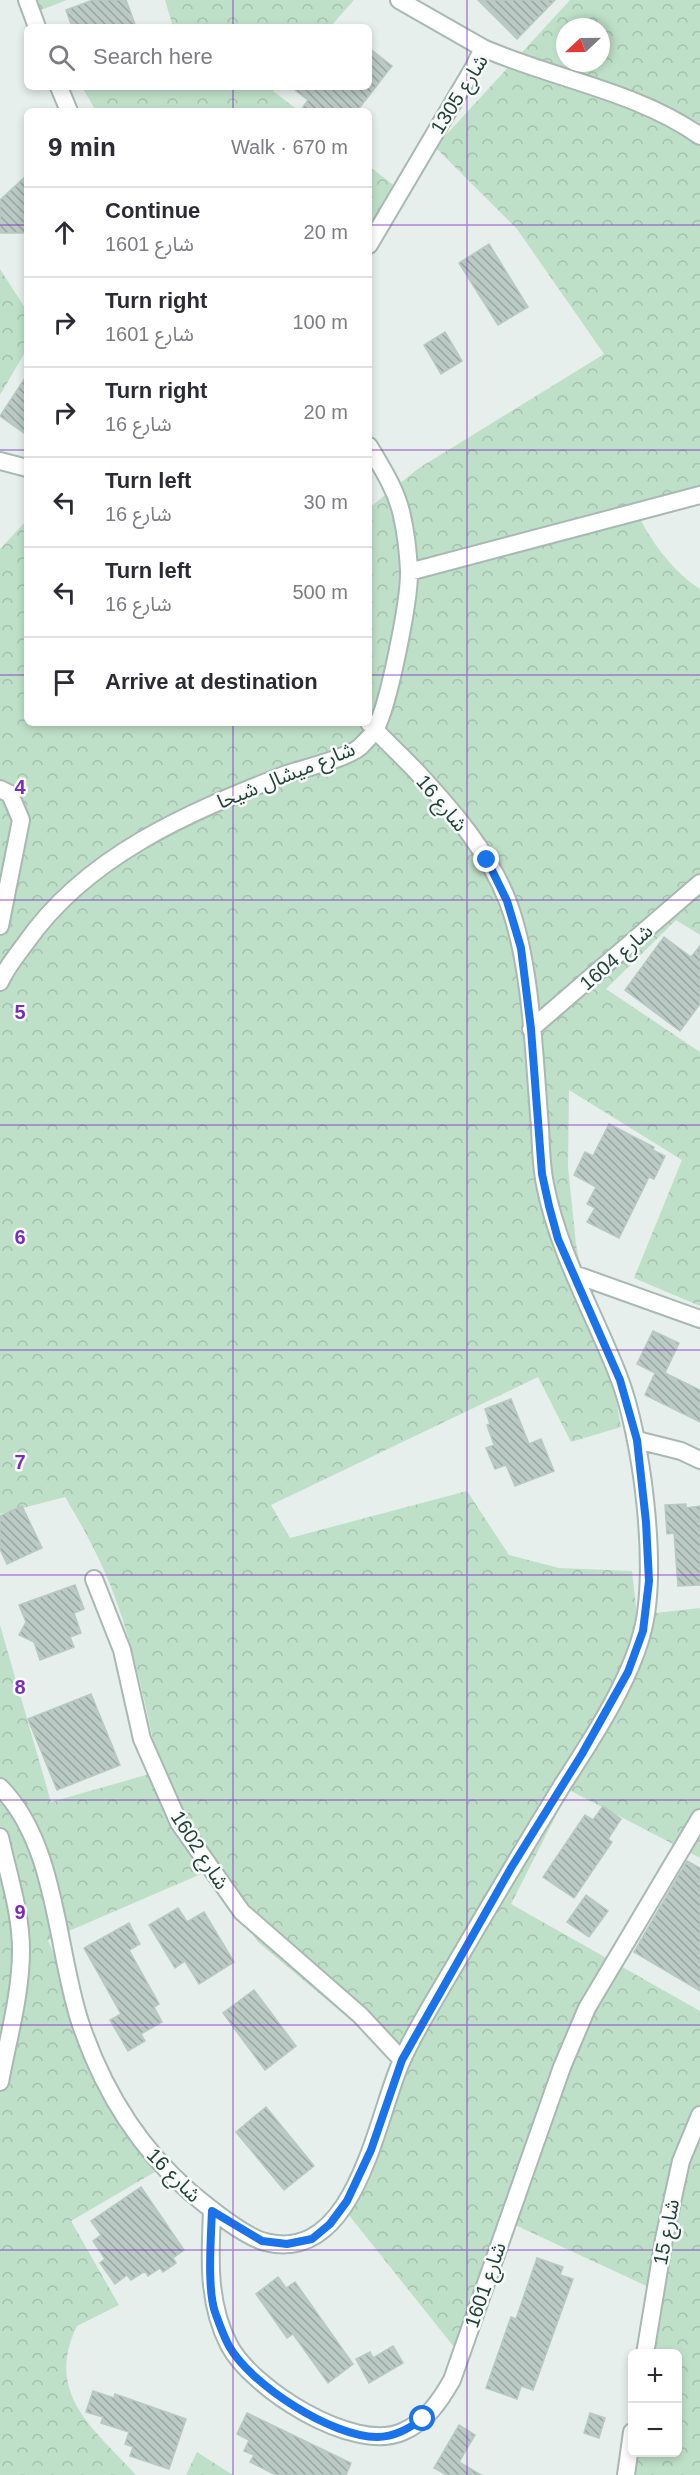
<!DOCTYPE html>
<html lang="en">
<head>
<meta charset="utf-8">
<style>
  :root { --surface:#fff; --page:#f2f2f3; --text:#2b2b33; --muted:#7c7c81; --line:#e1e1e2 }
  body { margin:0; font-family:Helvetica,"Noto Sans Arabic",sans-serif; background:var(--page); color:var(--text) }
  .controls { position:absolute; right:18px; bottom:18px; display:grid; overflow:hidden; border-radius:9px; box-shadow:0 3px 9px #0003 }
  .controls button { width:54px; height:54px; display:grid; place-items:center; padding:0; border:0; border-bottom:2px solid var(--line); background:var(--surface); color:var(--text); font:30px sans-serif }
  .compass { position:absolute; left:556px; top:18px; width:54px; height:54px; border-radius:50%; background:var(--surface); box-shadow:0 3px 9px #0003; rotate:248deg }
  .stop { position:absolute; width:18px; height:18px; margin:-14px; border:4px solid #1a73e8; border-radius:50%; background:#fff }
  .stop.end { background:#1a73e8; border-color:#fff; box-shadow:0 2px 6px #0008 }
  .list { margin:0; padding:0; list-style:none }
  h2 { display:flex; justify-content:space-between; align-items:center; height:78px; margin:0; padding:0 24px; font-size:26px }
  h2 small { font-size:20px; font-weight:400; color:var(--muted) }
  .list li { display:grid; grid-template-columns:39px 1fr auto; gap:18px; align-items:center; box-sizing:border-box; height:90px; padding:0 24px; border-top:2px solid var(--line) }
  .list b { display:block; font-size:22px; white-space:nowrap }
  .list p { margin:0; font-size:20px; white-space:nowrap; color:var(--muted) }
  .list em { font-size:20px; font-style:normal; color:var(--muted) }
  .icon { flex:none; width:33px; height:33px; fill:none; stroke:currentColor; stroke-width:2; stroke-linecap:round; stroke-linejoin:round }
  .map { position:relative; flex:none; width:700px; height:2475px; overflow:hidden }
  .search { position:absolute; background:var(--surface); box-shadow:0 3px 9px #0003; left:24px; top:24px; width:348px; height:66px; display:flex; align-items:center; gap:15px; box-sizing:border-box; padding:0 21px; border-radius:9px; color:var(--muted); font-size:22px }
  .panel { position:absolute; background:var(--surface); box-shadow:0 3px 9px #0003; left:24px; top:108px; width:348px; height:618px; border-radius:9px }
  .map>svg:first-child { display:block }
  .forest { fill:url(#forest-crowns); fill-rule:evenodd }
  .building { fill:url(#building-back-hatch); stroke:#b8c9c2; stroke-width:1.5 }
  .lines { fill:none; stroke-linecap:round; stroke-linejoin:round }
  .street-casing { stroke:#a8b8b2; stroke-width:20 }
  .street { stroke:#fff; stroke-width:16 }
  .route { stroke:#1a73e8; stroke-width:8 }
  .grid { fill:none; stroke:#7b2cbf; stroke-width:1.5; stroke-opacity:0.55 }
  .labels { text-anchor:middle; stroke-width:5; stroke-linejoin:round; paint-order:stroke }
  .street-label { font-size:20px; fill:#24423a; stroke:#f7fbf9 }
  .grid-label { font-size:20px; text-anchor:middle; font-weight:bold; fill:#7b2cbf; stroke:#f7fbf9; stroke-width:5; stroke-linejoin:round; paint-order:stroke }
</style>
</head>
<body>
<div class="map">
<svg width="700" height="2475" viewBox="0 0 700 2475">
  <defs>
    <pattern id="forest-crowns" width="20" height="18" patternUnits="userSpaceOnUse" patternTransform="scale(1.5)"><rect width="20" height="18" fill="#bfe0c8"/><path d="M2 6a3 3 0 1 1 6 0M12 15a3 3 0 1 1 6 0" fill="none" stroke="#a4c1ad"/></pattern>
    <pattern id="building-back-hatch" width="6" height="6" patternUnits="userSpaceOnUse" patternTransform="scale(1.5)"><rect width="6" height="6" fill="#bbcac4"/><path d="M-1 5l2 2M0 0l6 6M5-1l2 2" fill="none" stroke="#98a6a0"/></pattern>
  </defs>
  <rect width="100%" height="100%" fill="#e6efeb"/>
  <path class="forest" d="M32,0H67L36,12Z
    M165,0H354L330,27H173Z
    M570,0H700V495L635,509C650,540 671,570 700,589V935L676,920L606,989L700,1052V1306L634,1278L682,1160L569,1090L568,1167L576,1244L583,1279L613,1382L621,1427L571,1442L538,1377L271,1505L290,1538L467,1491L509,1555L559,1568L632,1571L637,1615L700,1608V1858L569,1790L511,1904L700,2011V2475H622L632,2411V2452H678V2354L642,2353L653,2289L504,2220L462,2357L340,2204L409,2069L258,1942L208,1871L48,1940L113,2098L170,2163L71,2221L119,2305L77,2326C44,2394 94,2429 136,2475H0V1625L51,1802L160,1771C147,1714 136,1655 116,1600C103,1564 85,1530 65,1497L0,1514V549L27,520V723H369V508L419,468L604,354L517,229L435,147ZM565,27H601V63H565Z
    M82,87H276L273,91L299,111H96Z
    M369,166L401,191L369,247Z
    M0,269L27,311V349L0,395Z
    M197,2452L233,2475H186Z"/>
  <path class="building" d="M93,0H126L136,27H72L66,10Z
    M478,0H555L517,39Z
    M369,48L392,66L357,111H300L308,100L291,87H369Z
    M27,175V233H0V200Z
    M489,244L528,307L498,325L459,263Z
    M445,332L462,361L441,374L424,345Z
    M27,375V435L0,416Z
    M664,937L691,957L700,946V1004L680,1031L625,990Z
    M609,1124L654,1147L653,1150L665,1156L654,1179L649,1177L619,1238L587,1222L595,1208L587,1204L596,1187L574,1175L585,1152L593,1156Z
    M653,1331L679,1343L665,1373L700,1390V1422L645,1395L655,1373L637,1364Z
    M511,1399L529,1444L541,1439L554,1471L515,1486L506,1465L495,1469L486,1448L494,1445L487,1425L490,1424L485,1409Z
    M686,1504V1508L700,1506V1585L678,1586L674,1533L667,1534L665,1505Z
    M22,1506L42,1548L7,1564L0,1549V1516Z
    M75,1585L84,1609L74,1613L81,1633L70,1637L74,1647L40,1660L34,1642L19,1635L26,1622L19,1605Z
    M91,1694L120,1765L57,1790L28,1719Z
    M603,1806L621,1819L608,1839L612,1842L574,1898L543,1877L585,1815L593,1820Z
    M687,1861L700,1868V1991L634,1952Z
    M586,1895L608,1911L589,1937L567,1922Z
    M178,1908L187,1922L204,1912L234,1962L199,1984L185,1961L175,1968L149,1925Z
    M129,1923L140,1944L129,1950L159,2004L154,2007L162,2022L141,2034L145,2041L128,2051L110,2020L121,2014L84,1948Z
    M254,1990L296,2046L265,2070L223,2013Z
    M266,2107L314,2166L284,2190L236,2132Z
    M141,2187L184,2250L173,2258L176,2263L163,2272L160,2268L148,2276L145,2271L131,2280L127,2275L115,2284L100,2263L105,2259L93,2241L101,2235L91,2221Z
    M537,2258L563,2267L560,2275L573,2279L533,2390L521,2386L517,2399L486,2388L511,2317L516,2319Z
    M278,2277L286,2288L295,2282L353,2364L328,2383L293,2334L287,2338L256,2294Z
    M393,2346L403,2363L369,2383L356,2359L370,2352L373,2358Z
    M93,2391L114,2398L115,2394L186,2419L169,2469L130,2456L133,2447L125,2444L129,2432L101,2423L103,2417L86,2412Z
    M247,2413L351,2463L346,2475H276L250,2462L254,2455L244,2451L249,2440L237,2434Z
    M590,2413L605,2418L599,2438L584,2433Z
    M459,2425L475,2435L459,2462L481,2475H447L434,2468Z"/>
  <g class="lines">
    <defs>
      <path id="street" d="M27,0L37,27
        M399,0L483,48
        M59,87L69,111
        M369,245L474,67L483,48C554,79 636,91 700,136
        M0,461L27,468
        M409,572L700,495
        M0,789L10,794L21,820L0,926
        M0,982C6,968 16,956 25,944C86,856 187,813 284,775C303,768 346,759 360,747C365,742 372,735 375,730C389,705 410,598 409,570C408,552 406,533 402,516C397,491 382,468 369,446
        M531,1029L700,883
        M574,1274L700,1319
        M637,1440L681,1451L700,1460
        M94,1579L122,1650L142,1739L179,1823L242,1912L360,2015L402,2060
        M0,1787C57,1844 56,1949 80,2022C102,2088 137,2146 190,2192C208,2207 243,2236 265,2242C356,2265 376,2117 402,2060C416,2029 435,1999 452,1970C488,1908 525,1846 563,1784C591,1741 629,1683 642,1633C659,1571 642,1435 618,1375C593,1311 558,1252 545,1184C541,1165 541,1146 540,1127C534,1059 532,965 508,902C489,852 452,810 417,772C401,755 384,740 369,723
        M0,1837C8,1874 21,1912 21,1950C21,1994 8,2039 0,2082
        M212,2211C210,2257 207,2303 229,2345C252,2389 353,2453 402,2432C426,2422 440,2401 452,2380L562,2067L587,2008L700,1818
        M645,2354L664,2239L681,2161L700,2115
        M626,2475L632,2432"/>
    </defs>
    <use href="#street" class="street-casing"/>
    <use href="#street" class="street"/>
  </g>
  <g class="lines">
    <path class="route" d="M423,2419C409,2428 395,2437 377,2437C332,2437 251,2385 229,2346C223,2335 219,2323 215,2312C207,2289 211,2236 212,2211L262,2241L287,2244L312,2239L330,2224L347,2201L371,2150L402,2060L511,1868L582,1754L628,1672L643,1631L649,1581L646,1522L637,1440L620,1380L558,1239L549,1206L542,1174L531,1029L521,948L507,901L487,860"/>
  </g>
  <path class="grid" d="M233,0V27M467,0V2475M233,87V111M0,225H27M369,225H700M0,450H27M369,450H700M0,675H27M369,675H700M233,723V2475M0,900H700M0,1125H700M0,1350H700M0,1575H700M0,1800H700M0,2025H700M0,2250H700"/>
  <g class="labels">
    <g class="street-label">
      <text transform="translate(459 94) rotate(-58)" y="7">شارع 1305</text>
      <text transform="translate(286 775) rotate(-22)" y="7">شارع ميشال شيحا</text>
      <text transform="translate(442 803) rotate(50)" y="7">شارع 16</text>
      <text transform="translate(616 957) rotate(-41)" y="7">شارع 1604</text>
      <text transform="translate(200 1850) rotate(57)" y="7">شارع 1602</text>
      <text transform="translate(174 2175) rotate(45)" y="7">شارع 16</text>
      <text transform="translate(666 2232) rotate(-79)" y="7">شارع 15</text>
      <text transform="translate(485 2285) rotate(-71)" y="7">شارع 1601</text>
    </g>
  </g>
  <g class="grid-label">
    <text x="20" y="794">4</text>
    <text x="20" y="1019">5</text>
    <text x="20" y="1244">6</text>
    <text x="20" y="1469">7</text>
    <text x="20" y="1694">8</text>
    <text x="20" y="1919">9</text>
  </g>
</svg>
<div class="controls">
<button>+</button>
<button>−</button>
</div>
<svg class="compass" viewBox="-18 -18 36 36"><path d="M0-13l5 13h-10z" fill="#e53935"/><path d="M0 13l5-13h-10z" fill="#7c7c81"/></svg>
<div class="stop" style="left:423px;top:2419px"></div>
<div class="stop end" style="left:487px;top:860px"></div>
<div class="search"><svg class="icon" aria-label="search" viewBox="0 0 24 24"><circle cx="10" cy="10" r="6"/><path d="M15 15l6 6"/></svg>Search here</div>
<section class="panel">
<h2>9 min<small>Walk · 670 m</small></h2>
<ul class="list">
<li><svg class="icon" aria-label="ahead" viewBox="0 0 24 24"><path d="M12 20V5M6 11l6-6 6 6"/></svg><div><b>Continue</b><p>شارع 1601</p></div><em>20 m</em></li>
<li><svg class="icon" aria-label="right" viewBox="0 0 24 24"><path d="M7 20v-9h11M14 6l5 5-5 5"/></svg><div><b>Turn right</b><p>شارع 1601</p></div><em>100 m</em></li>
<li><svg class="icon" aria-label="right" viewBox="0 0 24 24"><path d="M7 20v-9h11M14 6l5 5-5 5"/></svg><div><b>Turn right</b><p>شارع 16</p></div><em>20 m</em></li>
<li><svg class="icon" aria-label="left" viewBox="0 0 24 24"><path d="M17 20v-9H6M10 6l-5 5 5 5"/></svg><div><b>Turn left</b><p>شارع 16</p></div><em>30 m</em></li>
<li><svg class="icon" aria-label="left" viewBox="0 0 24 24"><path d="M17 20v-9H6M10 6l-5 5 5 5"/></svg><div><b>Turn left</b><p>شارع 16</p></div><em>500 m</em></li>
<li><svg class="icon" aria-label="arrive" viewBox="0 0 24 24"><path d="M6 21V4h12l-3 4 3 4H6"/></svg><div><b>Arrive at destination</b></div></li>
</ul>
</section>
</div>
</body>
</html>
